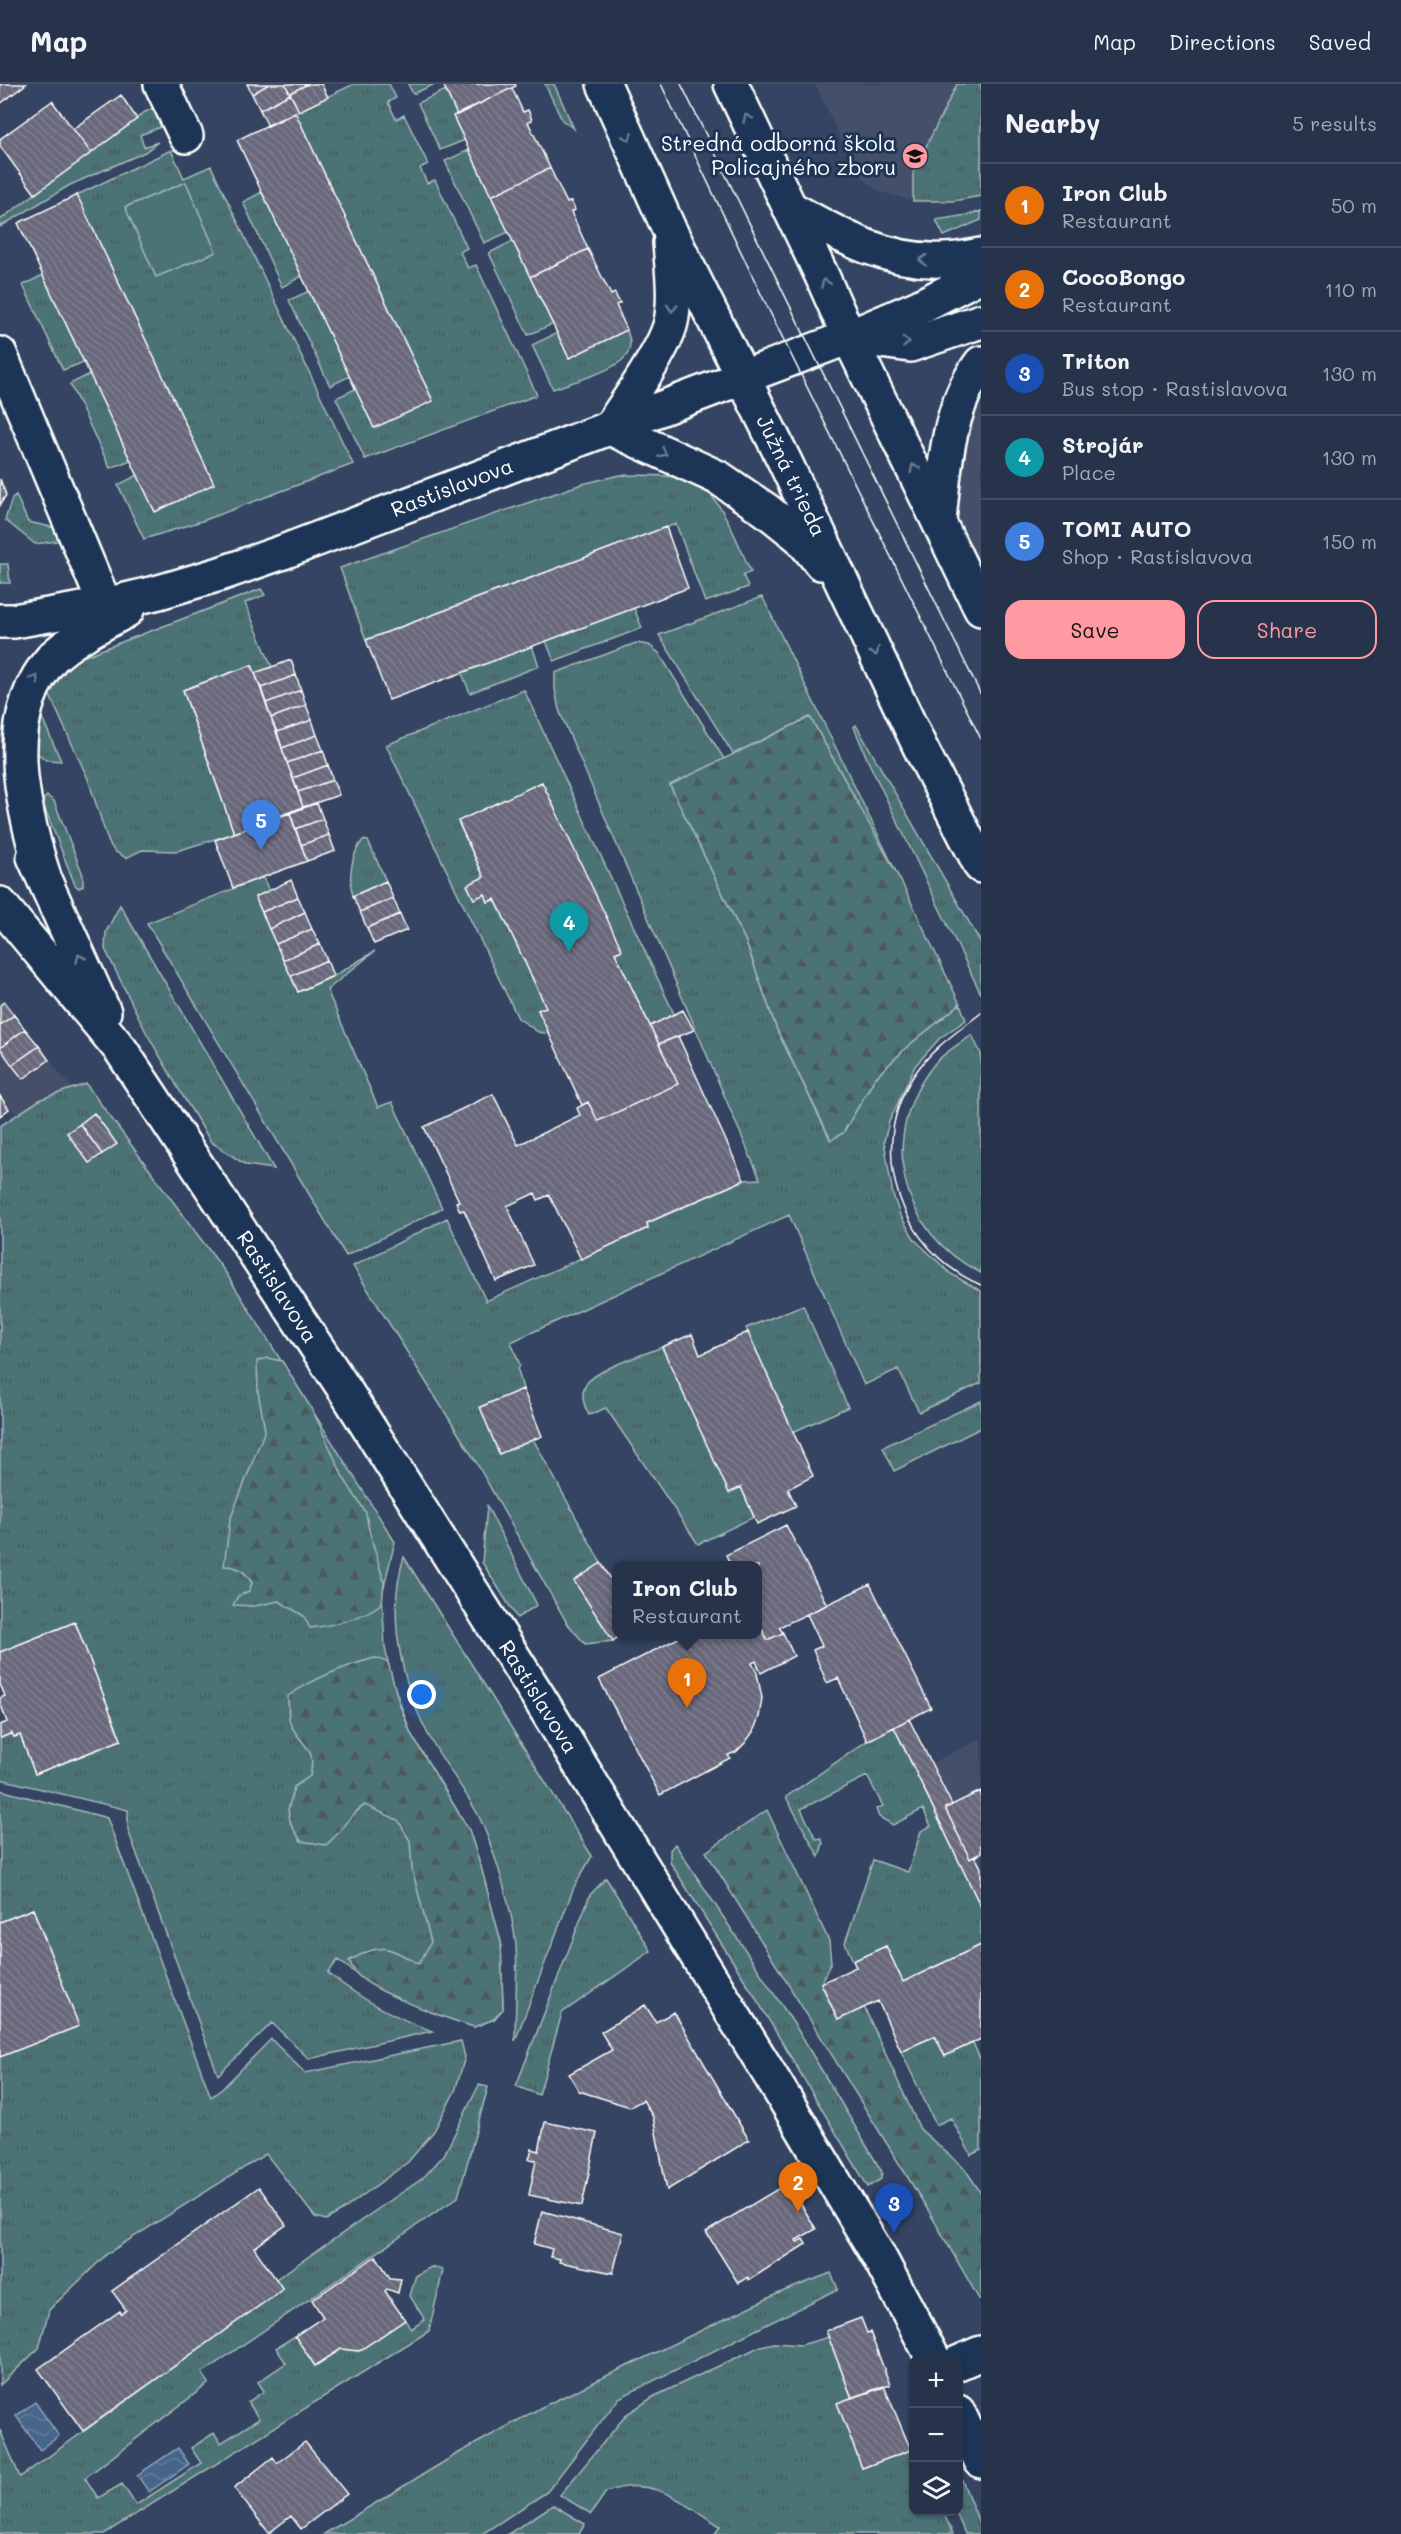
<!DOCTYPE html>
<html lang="en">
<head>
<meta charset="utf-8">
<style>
  :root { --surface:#27334a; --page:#333f54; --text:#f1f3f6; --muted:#a4aab5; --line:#434e62; --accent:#ff9aa2 }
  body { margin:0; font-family:Mali,sans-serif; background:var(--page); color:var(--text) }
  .controls { position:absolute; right:18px; bottom:18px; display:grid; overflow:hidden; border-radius:12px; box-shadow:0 2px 4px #0004 }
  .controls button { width:54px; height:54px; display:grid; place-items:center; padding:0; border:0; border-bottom:2px solid var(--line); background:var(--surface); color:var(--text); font:30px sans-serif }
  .you { position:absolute; left:422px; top:1611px; width:21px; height:21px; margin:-15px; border:4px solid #fff; border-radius:50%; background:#1a73e8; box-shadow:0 0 0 9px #1a73e833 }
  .badge { display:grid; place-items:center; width:39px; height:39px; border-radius:50%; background:var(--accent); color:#fff; font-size:20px; font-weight:700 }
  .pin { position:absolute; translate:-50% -50px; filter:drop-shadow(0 2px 3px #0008) }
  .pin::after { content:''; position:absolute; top:32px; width:21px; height:18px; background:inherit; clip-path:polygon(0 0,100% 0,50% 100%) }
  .popup { position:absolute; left:612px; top:1477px; width:150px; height:78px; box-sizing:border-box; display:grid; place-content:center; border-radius:12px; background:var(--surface); filter:drop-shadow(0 2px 4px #0005); font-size:20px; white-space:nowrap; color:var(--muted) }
  .popup b { font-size:22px; color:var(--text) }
  .popup::after { content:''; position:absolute; left:50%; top:100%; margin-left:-12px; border:12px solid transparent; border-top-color:var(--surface) }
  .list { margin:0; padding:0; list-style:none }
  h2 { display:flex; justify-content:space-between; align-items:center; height:78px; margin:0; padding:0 24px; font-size:26px }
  h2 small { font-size:20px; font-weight:400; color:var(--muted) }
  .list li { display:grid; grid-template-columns:39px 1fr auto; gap:18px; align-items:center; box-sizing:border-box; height:84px; padding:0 24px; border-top:2px solid var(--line) }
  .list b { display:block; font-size:22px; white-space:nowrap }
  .list p { margin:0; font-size:20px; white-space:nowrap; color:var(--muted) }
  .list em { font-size:20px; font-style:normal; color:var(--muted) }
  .actions { display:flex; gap:12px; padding:18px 24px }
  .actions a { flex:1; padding:14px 0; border:2px solid var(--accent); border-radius:18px; text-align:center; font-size:21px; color:var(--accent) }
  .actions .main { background:var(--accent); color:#111 }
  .icon { flex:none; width:33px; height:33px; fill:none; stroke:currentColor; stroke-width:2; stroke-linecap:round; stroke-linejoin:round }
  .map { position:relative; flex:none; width:981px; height:2450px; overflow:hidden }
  header { display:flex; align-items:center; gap:36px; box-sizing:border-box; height:84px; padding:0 30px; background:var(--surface); border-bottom:2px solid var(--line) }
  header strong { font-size:28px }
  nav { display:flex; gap:33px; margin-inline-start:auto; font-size:21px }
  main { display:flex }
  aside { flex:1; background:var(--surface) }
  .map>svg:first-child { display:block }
  .built { fill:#444f6a }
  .grass { fill:url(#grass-tufts); stroke:#a6b9ba; stroke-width:1.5 }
  .forest { fill:url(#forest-firs); stroke:#a6b9ba; stroke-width:1.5 }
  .park { fill:#4c7376; stroke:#a6b9ba; stroke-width:1.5 }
  .water { fill:url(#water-waves); stroke:#8fa3b9; stroke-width:1.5 }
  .building { fill:url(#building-back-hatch); stroke:#fff; stroke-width:1.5 }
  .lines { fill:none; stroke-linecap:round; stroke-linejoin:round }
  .minor-casing { stroke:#fff; stroke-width:38 }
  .minor { stroke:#1d3557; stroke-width:33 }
  .tram { stroke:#fff; stroke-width:1.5 }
  .oneway { stroke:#6c7c92 }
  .labels { text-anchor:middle; stroke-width:6; stroke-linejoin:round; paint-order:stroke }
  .poi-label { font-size:21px; fill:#fff; stroke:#1d3557; text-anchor:end }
  .street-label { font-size:21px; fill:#fff; stroke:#1d3557 }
</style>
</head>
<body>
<header>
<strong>Map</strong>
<nav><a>Map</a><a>Directions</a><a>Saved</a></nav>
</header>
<main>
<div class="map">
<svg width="981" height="2450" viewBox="0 0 981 2450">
  <defs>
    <pattern id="grass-tufts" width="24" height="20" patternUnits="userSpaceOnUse" patternTransform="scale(1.5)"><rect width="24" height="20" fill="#4c7376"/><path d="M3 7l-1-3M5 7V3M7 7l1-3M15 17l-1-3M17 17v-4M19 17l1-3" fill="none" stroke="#4c5a5b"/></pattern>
    <pattern id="forest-firs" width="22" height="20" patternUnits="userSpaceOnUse" patternTransform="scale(1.5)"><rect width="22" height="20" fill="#4c7376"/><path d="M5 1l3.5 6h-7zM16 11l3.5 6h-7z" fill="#4c5a5b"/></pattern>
    <pattern id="water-waves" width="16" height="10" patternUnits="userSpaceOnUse" patternTransform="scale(1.5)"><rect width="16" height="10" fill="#45658a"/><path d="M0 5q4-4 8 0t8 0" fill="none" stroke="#617c9c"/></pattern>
    <pattern id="building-back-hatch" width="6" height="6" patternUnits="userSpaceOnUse" patternTransform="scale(1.5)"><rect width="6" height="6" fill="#69687c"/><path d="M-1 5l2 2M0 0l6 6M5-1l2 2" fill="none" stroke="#807f90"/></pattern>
  </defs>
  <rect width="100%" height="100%" fill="#344462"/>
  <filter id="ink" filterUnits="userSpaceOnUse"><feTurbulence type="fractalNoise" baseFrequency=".0167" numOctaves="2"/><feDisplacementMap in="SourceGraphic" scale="12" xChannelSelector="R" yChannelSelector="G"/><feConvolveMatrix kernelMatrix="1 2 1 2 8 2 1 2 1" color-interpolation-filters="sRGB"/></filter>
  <g filter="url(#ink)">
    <path class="built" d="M815,0H981V112L953,117H913L877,107L856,87Z
      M981,279V525L942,401Z
      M0,913L72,1004L41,1015L19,1030L9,1025L0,1032Z
      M981,1655V1784L931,1679Z"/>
    <path class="grass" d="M354,0H389L396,14L388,18L396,35L404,31L428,80L420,84L427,99L435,96L467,164L460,168L468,184L476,181L537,311L365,375L336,314L355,305L432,316L295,28Z
      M408,0H435L413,10Z
      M545,0H554L574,45L562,36Z
      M957,0H981V112L953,117H913V89Z
      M446,6L457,31L465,56L440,66L418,19Z
      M158,22L166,41L140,51L144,63L158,58L145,68L70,101L0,143V136L145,28Z
      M171,66L184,94L211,82L353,380L205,436L144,455L118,401L138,391L77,111Z
      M469,66L509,148L484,159L445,77Z
      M262,108L302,192L282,203L243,118Z
      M981,127V136L944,152L936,136L967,131Z
      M513,157L553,240L528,251L489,169Z
      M43,191L84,278L63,286L23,201Z
      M309,207L350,292L330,302L289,216Z
      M627,246C629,253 632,261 628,269C620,286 572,298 553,305L532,261L557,249L569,274Z
      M90,290L131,376L110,384L70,300Z
      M620,391C642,392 669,389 690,397C722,408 737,459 751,488L743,491L748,503L705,518L676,440L366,556L340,484L582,400Z
      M16,411L28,438L56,444L65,456L35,460L5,436L12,414Z
      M0,480H8L10,499H0Z
      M261,505L265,511L245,519L272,583L255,589L252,581L183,606L234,749L177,767L142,766L126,774L114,767L108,757L88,695L46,603L64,580Z
      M761,513L763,514L901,798L810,633L733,670L659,551Z
      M634,524L642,544L554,577L546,557Z
      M636,559L649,561L659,569L724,675L670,701L746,858L777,946L830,1055L843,1049L875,994L909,961L960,920L966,936L940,954L915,982L889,1038L884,1057L893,1111L900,1131L915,1156L951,1190L981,1207V1299L919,1328L898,1285L864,1301L789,1131L511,1258L520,1281L518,1286L523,1305L480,1323L533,1355L601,1479L613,1557L585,1560L567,1539L473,1373L353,1182L447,1134L486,1217L648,1144L647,1139L744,1096L760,1095L559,626L555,605V589Z
      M532,562L539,582L470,609L462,589Z
      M524,606L674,930L650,942L615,869L621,866L542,698L458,738L484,793L468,801L474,814L485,810L488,818L495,815L546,923L538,926L549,950L538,948L518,934L386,661Z
      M33,613L61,677L46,676L30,663Z
      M856,641L981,859V910L868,677L854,643Z
      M47,712L54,717L83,791V802L79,804L75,801L42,717Z
      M363,756L368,757L386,797L353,812C348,795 351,770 363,756Z
      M263,793L269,807L255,813L298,908L334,892L375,867L327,906L378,1023L392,1018L442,1124L346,1172L147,839Z
      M120,821L274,1085L246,1081L211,1058L181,1009L146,948L105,865L106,848Z
      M972,951L981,970V1189C898,1148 877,1051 935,979C945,968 960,959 972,951Z
      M86,1000L226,1189L395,1458L382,1510L385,1563L391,1593L411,1650L469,1746L481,1783L501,1858L503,1925L494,1935L474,1943C425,1928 378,1908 338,1876L328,1889C359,1914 394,1933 432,1947L309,1975L272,1939L218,1991L128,1746V1726L0,1695V1654L12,1649L14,1653L20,1651L36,1690L121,1656L75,1538L0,1568V1042L41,1015Z
      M803,1221L848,1323L793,1348L746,1244Z
      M662,1263L729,1408L741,1403L754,1433L698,1460L606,1324L589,1331C584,1322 580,1310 586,1300C598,1284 643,1271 662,1263Z
      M981,1317V1344L894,1387L883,1363Z
      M487,1422L537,1521L517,1534L482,1478Z
      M404,1473L592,1772L574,1803L515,1957C515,1925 518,1892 516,1861C512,1825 496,1772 482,1739C470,1712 449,1687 434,1661C403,1608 385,1533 404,1473Z
      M894,1643L981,1823V1861L903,1898L886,1862L853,1877L845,1859L873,1776L908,1788L921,1747L931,1742L923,1725L893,1741L879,1733L876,1725L883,1722L867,1692L801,1725L816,1755L821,1754L823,1759L819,1773L786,1713L867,1657Z
      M0,1706L107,1734L211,2013L223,2004L271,1955L305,1989L461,1957L465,1973L455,2007L434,2047L408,2078L340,2128L326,2136L315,2133L266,2070L108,2169L49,2226L39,2264L0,2301V1973L78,1942L33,1825L0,1838Z
      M675,1760L796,1943L882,2088L881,2095L868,2103L754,1911L670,1778V1766Z
      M606,1794L651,1867L562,1929L539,2011L516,2002L590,1811Z
      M935,1952L945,1972L973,1959L981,1977V2066L971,2071L951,2034L936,2041L901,1967Z
      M479,2001L488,2003L458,2113L202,2289L209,2299L85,2394L98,2414L122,2400L136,2421L201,2379L191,2364L214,2349L221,2359L259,2335L248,2318L264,2307L258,2298L286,2279L276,2264L295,2252L315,2282L341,2265L359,2267L405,2236L411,2245L425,2236L410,2212L416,2191L431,2183L443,2186L429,2247L104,2450H0V2346L20,2393L282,2205L276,2195L423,2094L444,2071Z
      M831,2189L838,2205L619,2314L547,2408L482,2450H324L457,2370L542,2323L779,2209Z
      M829,2253L852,2314L862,2384L913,2365L914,2428H943L953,2450H715L720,2442C682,2419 653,2390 606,2408L591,2430L560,2411L627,2330L653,2313L761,2262L774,2259L801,2261Z
      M959,2389L981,2443V2450H965L956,2428H958Z
      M553,2421L585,2440L579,2450H508Z"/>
    <path class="forest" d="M810,633L902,799L960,920L909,961L875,994L843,1049L831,1056L777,946L746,858L670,701Z
      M267,1274L282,1277L314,1329L343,1393L366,1429L369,1446L384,1498L382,1519C362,1535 335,1541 310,1544L304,1532L279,1517L254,1522L233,1521L238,1512L249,1507L252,1499C245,1487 238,1482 224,1482L230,1436L265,1346L258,1308L257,1277Z
      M375,1574L388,1578L399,1619L411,1650L469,1746L481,1783L501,1858L503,1925L494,1935L474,1943C449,1935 371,1908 356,1889C353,1885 351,1880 349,1877C383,1858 386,1862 419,1880L431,1858L412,1785L410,1757L398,1736L365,1721C348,1731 341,1749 326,1761L301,1757L291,1741L288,1726L294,1703L310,1692C317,1663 302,1663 291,1641C287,1634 289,1621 288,1612C315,1594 344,1582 375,1574Z
      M767,1726L829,1857L831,1878L821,1899L838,1935L864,1923L920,2045L965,2085L981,2109V2214L979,2215L928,2126L706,1768Z"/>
    <path class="park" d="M186,98L216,168L156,193L125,123Z"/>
    <path class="water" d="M35,2318L59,2352L40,2366L16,2332Z
      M178,2364L189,2380L149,2408L137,2391Z"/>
    <path class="building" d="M0,0H26L0,20Z
      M247,0H269L252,10Z
      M269,0H285L290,10L260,26L252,10Z
      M285,0H308L290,9Z
      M308,0H321L328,13L299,27L290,9Z
      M443,0H515L516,2L457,31Z
      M512,4L523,28L528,26L532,36L528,38L550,84L491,112L453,32Z
      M290,10L299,27L268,42L260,26Z
      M121,11L137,35L91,69L73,45Z
      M52,17L91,69L35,110L0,62V55Z
      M295,28L433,317L374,344L237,56Z
      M550,84L567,119L571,117L575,126L571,128L588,165L530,193L491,112Z
      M77,111L214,400L155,428L18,139Z
      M588,165L611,211L615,209L617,214L620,219L616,221L627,246L569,274L530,193Z
      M0,395L6,411L0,421Z
      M666,443L688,504L389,616L366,556Z
      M291,576L296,591L261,604L255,589Z
      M252,581L303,723L234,749L183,606Z
      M296,591L301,606L266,619L261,604Z
      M301,606L306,621L271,634L266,619Z
      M306,621L312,636L277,648L271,634Z
      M312,636L317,651L282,664L277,648Z
      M317,651L323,666L287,679L282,664Z
      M323,666L328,681L293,694L287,679Z
      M328,681L333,696L298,708L293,694Z
      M333,696L339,711L303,723L298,708Z
      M542,698L622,866L615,869L678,1000L598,1037L588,1018L582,1021L538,926L546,923L495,815L488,818L485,810L474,815L467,801L484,793L458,737Z
      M317,719L323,735L295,745L290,729Z
      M290,729L307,777L233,804L215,756Z
      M323,735L329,751L301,761L295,745Z
      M329,751L335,767L307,777L301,761Z
      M291,796L298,813L262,828L255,813Z
      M386,797L393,814L360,828L353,812Z
      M298,813L305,828L269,845L262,828Z
      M393,814L400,830L367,844L360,828Z
      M305,828L312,845L276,860L269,845Z
      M400,830L407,846L374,860L367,844Z
      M312,845L320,860L283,876L276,860Z
      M320,860L327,876L291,892L283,876Z
      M327,876L333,892L298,908L291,892Z
      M4,918L14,931L0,941V921Z
      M683,926L694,946L659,960L650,942Z
      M14,931L25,945L0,964V941Z
      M25,945L39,962L12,981L0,964Z
      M678,952L744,1096L647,1139L648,1144L581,1175L549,1111L538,1116L535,1109L507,1122L534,1181L496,1197L464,1126L460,1127L456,1118L459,1117L424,1043L493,1010L518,1061L580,1031L577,1024L588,1018L598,1037L678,1000L659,960Z
      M39,962L49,976L23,995L12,981Z
      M0,1012L9,1025L0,1032Z
      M94,1029L117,1060L102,1070L80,1040Z
      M80,1040L102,1070L89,1079L67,1049Z
      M748,1248L813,1392L788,1405L796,1422L757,1440L741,1403L729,1409L662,1263L692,1250L700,1271Z
      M523,1305L542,1352L499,1370L480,1323Z
      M786,1441L827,1521L779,1543L783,1549L767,1556L758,1537V1482H731L726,1471Z
      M601,1479L616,1503V1550H622L613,1557L574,1497Z
      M870,1500L931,1624L867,1657L838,1594L827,1599L813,1566L822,1562L807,1530Z
      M758,1537L767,1556L783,1549L794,1572L761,1589L756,1577L752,1579L757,1589L762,1614L759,1633L753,1648L745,1659L736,1668L728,1671L730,1674L660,1711L599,1595L686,1550H758Z
      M75,1538L121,1656L35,1690L20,1651L14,1653L12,1649L1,1654L0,1652V1641L7,1638L0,1618V1614L5,1612L0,1600V1568Z
      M909,1635L952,1721L945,1724L970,1775L975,1772L981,1784V1823L894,1643Z
      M981,1707V1769L970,1775L945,1724Z
      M33,1825L79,1942L0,1973V1838Z
      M981,1861V1955L945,1972L935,1952L901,1967L878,1917L838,1936L821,1899L856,1883L853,1877L886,1862L903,1898Z
      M645,1921L656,1938L674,1928L749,2056L667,2106L653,2033L643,2016L630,2023L579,2007L569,1990L612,1966L601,1948Z
      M545,2038L597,2049L582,2122L529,2111L536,2076L529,2075L532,2065L539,2067Z
      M788,2099L816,2145L796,2156L797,2158L803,2155L806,2160L749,2196L748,2193L738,2199L706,2148Z
      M259,2103L286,2141L254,2164L283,2205L83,2347L38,2285L120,2227L121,2230L126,2226L112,2207Z
      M542,2127L623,2149L613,2189L559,2178L560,2175L550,2173L552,2165L534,2160Z
      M376,2172L390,2194L401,2195L398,2209L387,2205L385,2207L405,2236L359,2267L341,2265L315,2282L295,2252L323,2233L312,2216Z
      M861,2234L867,2249L870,2248L890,2301L852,2314L826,2247Z
      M884,2302L911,2366L862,2384L837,2319Z
      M305,2358L347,2410L301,2445L291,2432L269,2449L234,2404L273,2373L277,2379Z"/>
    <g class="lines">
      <defs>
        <path id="minor" d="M161,0L186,52
          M604,0L669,145L785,378L920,663L981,782
          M731,0L822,192L849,253L981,525
          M790,124C839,151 886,179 944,176C956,176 969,173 981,171
          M850,253L910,261L981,237
          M0,270L105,521
          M610,344L719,394L766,426L800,453L821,479
          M610,344C626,319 665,265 671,238C676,213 672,184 670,159
          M939,437C944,384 948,323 981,279
          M0,537H14L105,521L159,508L220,490L283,468L849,253L919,223L981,191
          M34,773L104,928
          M44,793C21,721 0,632 53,573C75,553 103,540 127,526
          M0,820L121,966L345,1306L538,1612L789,2022L878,2171L933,2274
          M958,2279L981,2269
          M958,2328L981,2377"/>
      </defs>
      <use href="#minor" class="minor-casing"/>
      <use href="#minor" class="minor"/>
      <path class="tram" d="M661,0L762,212L981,655
        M681,0L981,611
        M981,929C957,948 931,965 914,991C865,1065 900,1167 981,1201"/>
    </g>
    <defs><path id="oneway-chevron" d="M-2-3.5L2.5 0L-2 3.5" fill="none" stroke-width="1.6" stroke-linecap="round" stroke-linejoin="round" transform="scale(1.5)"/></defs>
    <g class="oneway">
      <use href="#oneway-chevron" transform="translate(747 34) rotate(-115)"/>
      <use href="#oneway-chevron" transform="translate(628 53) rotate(66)"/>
      <use href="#oneway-chevron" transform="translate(923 176) rotate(-177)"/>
      <use href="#oneway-chevron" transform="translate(825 199) rotate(-113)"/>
      <use href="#oneway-chevron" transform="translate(672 224) rotate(94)"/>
      <use href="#oneway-chevron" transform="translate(906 258) rotate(-3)"/>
      <use href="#oneway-chevron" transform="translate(663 369) rotate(24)"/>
      <use href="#oneway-chevron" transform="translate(914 384) rotate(-116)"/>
      <use href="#oneway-chevron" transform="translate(875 568) rotate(64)"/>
      <use href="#oneway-chevron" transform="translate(35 595) rotate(-57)"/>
      <use href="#oneway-chevron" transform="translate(80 874) rotate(-114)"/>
    </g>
  </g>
  <defs>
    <symbol id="university-disc" viewBox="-11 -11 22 22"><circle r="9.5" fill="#ff9aa2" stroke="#1d3557"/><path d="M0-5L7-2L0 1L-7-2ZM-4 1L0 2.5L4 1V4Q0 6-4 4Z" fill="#111"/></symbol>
  </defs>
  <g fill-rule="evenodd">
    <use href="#university-disc" x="900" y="57" width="30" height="30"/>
  </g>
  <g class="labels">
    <g class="poi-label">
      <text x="896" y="67">Stredná odborná škola<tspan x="896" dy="24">Policajného zboru</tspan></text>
    </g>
    <g class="street-label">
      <text transform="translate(791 392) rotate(64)" y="7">Južná trieda</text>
      <text transform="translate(452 404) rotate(-21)" y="7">Rastislavova</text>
      <text transform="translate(277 1203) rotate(57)" y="7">Rastislavova</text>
      <text transform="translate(538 1613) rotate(58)" y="7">Rastislavova</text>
    </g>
  </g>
</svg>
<div class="controls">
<button>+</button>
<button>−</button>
<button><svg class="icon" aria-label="layers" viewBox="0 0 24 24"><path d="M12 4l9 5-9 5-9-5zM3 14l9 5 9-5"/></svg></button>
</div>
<div class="you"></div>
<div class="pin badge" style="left:687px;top:1624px;background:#e8710a">1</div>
<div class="popup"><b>Iron Club</b>Restaurant</div>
<div class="pin badge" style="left:798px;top:2128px;background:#e8710a">2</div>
<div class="pin badge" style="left:894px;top:2149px;background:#1a4fb4">3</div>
<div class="pin badge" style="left:569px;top:868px;background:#0f9aa8">4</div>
<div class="pin badge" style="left:261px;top:766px;background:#3f7fe0">5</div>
</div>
<aside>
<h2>Nearby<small>5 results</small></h2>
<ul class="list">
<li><span class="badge" style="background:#e8710a">1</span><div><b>Iron Club</b><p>Restaurant</p></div><em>50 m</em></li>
<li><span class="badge" style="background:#e8710a">2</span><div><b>CocoBongo</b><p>Restaurant</p></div><em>110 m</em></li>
<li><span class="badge" style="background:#1a4fb4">3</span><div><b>Triton</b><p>Bus stop · Rastislavova</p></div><em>130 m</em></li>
<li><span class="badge" style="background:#0f9aa8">4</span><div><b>Strojár</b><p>Place</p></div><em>130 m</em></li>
<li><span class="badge" style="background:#3f7fe0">5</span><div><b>TOMI AUTO</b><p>Shop · Rastislavova</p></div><em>150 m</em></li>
</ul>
<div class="actions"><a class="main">Save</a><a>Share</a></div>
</aside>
</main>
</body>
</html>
